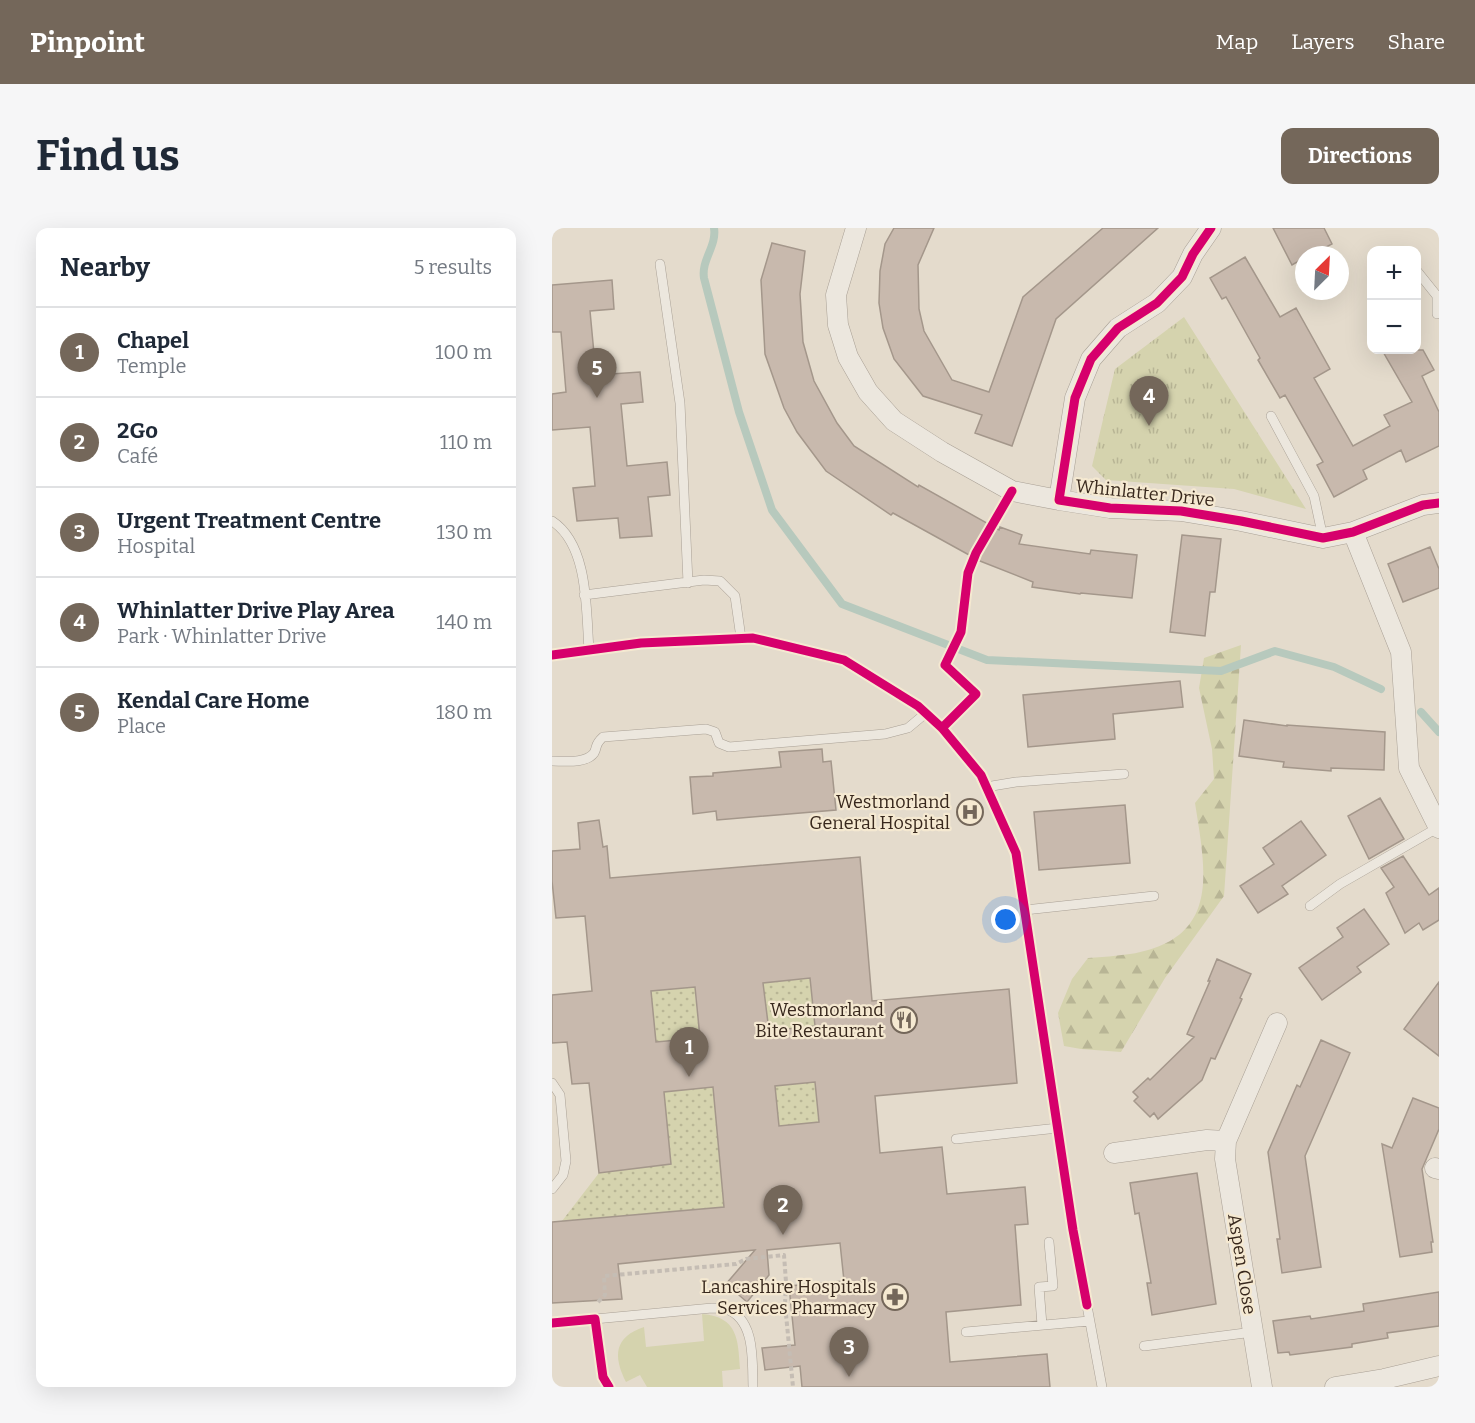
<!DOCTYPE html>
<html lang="en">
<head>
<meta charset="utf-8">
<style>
  :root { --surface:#fff; --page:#f6f6f7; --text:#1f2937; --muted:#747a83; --line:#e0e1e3; --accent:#74675a }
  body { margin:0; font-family:Bitter,serif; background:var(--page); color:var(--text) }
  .controls { position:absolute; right:18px; top:18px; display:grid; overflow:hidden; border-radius:12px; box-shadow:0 6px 24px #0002 }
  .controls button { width:54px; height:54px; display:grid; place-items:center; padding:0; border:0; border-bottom:2px solid var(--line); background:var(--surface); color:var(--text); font:30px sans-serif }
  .compass { position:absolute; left:743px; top:18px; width:54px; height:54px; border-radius:50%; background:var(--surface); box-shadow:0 6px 24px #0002; rotate:24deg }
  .you { position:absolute; left:454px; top:692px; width:21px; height:21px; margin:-15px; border:4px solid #fff; border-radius:50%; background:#1a73e8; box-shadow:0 0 0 9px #1a73e833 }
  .badge { display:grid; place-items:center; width:39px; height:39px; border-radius:50%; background:var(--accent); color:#fff; font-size:20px; font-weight:700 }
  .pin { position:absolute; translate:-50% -50px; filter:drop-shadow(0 2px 3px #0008) }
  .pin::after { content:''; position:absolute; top:32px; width:21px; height:18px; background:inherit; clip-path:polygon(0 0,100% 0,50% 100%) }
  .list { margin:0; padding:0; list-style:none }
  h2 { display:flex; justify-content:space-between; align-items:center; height:78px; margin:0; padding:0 24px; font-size:26px }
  h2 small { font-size:20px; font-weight:400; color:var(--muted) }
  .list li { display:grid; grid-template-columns:39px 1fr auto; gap:18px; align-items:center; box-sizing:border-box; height:90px; padding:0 24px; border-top:2px solid var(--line) }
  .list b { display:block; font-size:22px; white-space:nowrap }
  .list p { margin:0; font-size:20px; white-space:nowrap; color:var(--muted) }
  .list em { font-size:20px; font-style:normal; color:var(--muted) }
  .map { position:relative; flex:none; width:887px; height:1159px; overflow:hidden; border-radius:12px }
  header { display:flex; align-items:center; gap:36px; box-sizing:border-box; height:84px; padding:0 30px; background:var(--accent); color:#fff }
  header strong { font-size:28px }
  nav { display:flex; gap:33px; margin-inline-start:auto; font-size:21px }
  .intro { display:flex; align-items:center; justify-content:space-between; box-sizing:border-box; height:144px; padding:0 36px }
  h1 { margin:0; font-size:42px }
  .button { padding:15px 27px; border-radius:12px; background:var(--accent); color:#fff; font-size:21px; font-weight:700 }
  main { display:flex; gap:36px; padding:0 36px }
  aside { flex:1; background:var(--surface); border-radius:12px; box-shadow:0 6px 24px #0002 }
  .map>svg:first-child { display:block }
  .grass { fill:#d5d3ae }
  .forest { fill:url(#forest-firs) }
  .park { fill:url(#park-tufts) }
  .garden { fill:url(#garden-dots) }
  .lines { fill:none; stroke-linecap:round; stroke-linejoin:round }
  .stream { stroke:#b7c9bd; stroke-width:8 }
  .building { fill:#c8b9ad; stroke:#a4978b; stroke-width:1.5; fill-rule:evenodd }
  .lane-casing { stroke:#a9a095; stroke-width:10 }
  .street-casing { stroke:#a9a095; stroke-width:21 }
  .path { stroke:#c5bdb4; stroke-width:4; stroke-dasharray:4.5 3; stroke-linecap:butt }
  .lane { stroke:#ece7de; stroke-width:9 }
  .street { stroke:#ece7de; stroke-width:20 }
  .cycleway-casing { stroke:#f5e9d1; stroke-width:13 }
  .cycleway { stroke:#d6006c; stroke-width:9 }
  .labels { text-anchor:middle; stroke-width:4.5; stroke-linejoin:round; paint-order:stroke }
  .street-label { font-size:18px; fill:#38281d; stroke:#f5e9d1 }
  .poi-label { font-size:18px; fill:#38281d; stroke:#f5e9d1; text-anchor:end }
</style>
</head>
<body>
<header>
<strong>Pinpoint</strong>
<nav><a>Map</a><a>Layers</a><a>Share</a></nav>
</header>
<div class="intro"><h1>Find us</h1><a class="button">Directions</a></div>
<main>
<aside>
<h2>Nearby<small>5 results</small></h2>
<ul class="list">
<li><span class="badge">1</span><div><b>Chapel</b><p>Temple</p></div><em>100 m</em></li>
<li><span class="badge">2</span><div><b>2Go</b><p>Café</p></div><em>110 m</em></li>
<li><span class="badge">3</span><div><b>Urgent Treatment Centre</b><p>Hospital</p></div><em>130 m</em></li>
<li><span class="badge">4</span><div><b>Whinlatter Drive Play Area</b><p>Park · Whinlatter Drive</p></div><em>140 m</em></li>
<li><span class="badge">5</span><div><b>Kendal Care Home</b><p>Place</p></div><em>180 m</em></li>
</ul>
</aside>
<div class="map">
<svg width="887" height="1159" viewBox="0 0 887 1159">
  <defs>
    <pattern id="forest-firs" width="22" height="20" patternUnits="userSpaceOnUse" patternTransform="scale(1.5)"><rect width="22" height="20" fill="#d5d3ae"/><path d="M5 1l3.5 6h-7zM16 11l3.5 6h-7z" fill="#b8b595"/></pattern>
    <pattern id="park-tufts" width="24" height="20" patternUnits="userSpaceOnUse" patternTransform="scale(1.5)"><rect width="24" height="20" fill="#d5d3ae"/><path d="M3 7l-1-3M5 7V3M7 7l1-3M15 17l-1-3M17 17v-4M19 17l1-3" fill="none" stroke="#b8b595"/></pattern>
    <pattern id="garden-dots" width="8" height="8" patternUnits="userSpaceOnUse" patternTransform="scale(1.5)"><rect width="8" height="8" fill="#d5d3ae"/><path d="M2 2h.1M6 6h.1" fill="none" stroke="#b8b595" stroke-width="1.8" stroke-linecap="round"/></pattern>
  </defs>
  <rect width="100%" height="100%" fill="#e4dbcc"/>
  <path class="grass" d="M150,1086C186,1089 186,1111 188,1141L170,1143L171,1159H95L88,1147L74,1154C61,1128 62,1109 92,1099L94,1119L152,1113Z"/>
  <path class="forest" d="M689,417L672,668L613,750L569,824L529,821L512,818L506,785L520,751L536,730C550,729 564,728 578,726C669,711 654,645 643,575L662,551L660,521L647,460L652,430Z"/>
  <path class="park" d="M632,89L754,281L682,261L554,252L540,238L563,141Z"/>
  <path class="garden" d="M252,689L263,798L217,803L212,765H204Z
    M151,699L143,765L148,810L104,814L99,763L124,761Z
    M263,854L267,894L227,898L223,858Z
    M161,859L172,979L10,993L47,945L119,936L112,864Z"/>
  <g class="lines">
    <path class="stream" d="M162,0C165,18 149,32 152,50L187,184L220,282L290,376L435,432L669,443L723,423L782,439L829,461
      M869,484L887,504"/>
  </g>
  <path class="building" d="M342,0H382L366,37L367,81L372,103L400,152L437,164L471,69L551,0H606L504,91L460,218L423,205L430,187L371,168L342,131L331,100L327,75L328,43L333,16Z
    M721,0H772L780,16L759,27H752V30L740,37Z
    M220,15L253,23L248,66L251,114L262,153L285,195L302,218L366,259L367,257L447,302L448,299L470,307L467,316L538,326L539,322L585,327L580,370L529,365L528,366L480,359L481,354L428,333L341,285L339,287L274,243L245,204L232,180L213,126L209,52Z
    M693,29L728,89L744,80L778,141L762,150L801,218L838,198L832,187L860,174L830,122H871L882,142L870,148L887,184V218L854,234L849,222L811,242L815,251L782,269L765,237L771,234L733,167L728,170L706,132L708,130L674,69L670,71L658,50Z
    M60,52L62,81L38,83L44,147L88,144L91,174L69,176L75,238L115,234L118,267L96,269L100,308L68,310L66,290L25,293L21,260L43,258L38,199L0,202V166L14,164L9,104H0V57Z
    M630,307L669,311L663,364H658L653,408L618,404Z
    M878,319L887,341V360L851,374L836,336Z
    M628,453L631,479L561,486L563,511L476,519L471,467Z
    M692,492L735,498V497L833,504L832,542L779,540V543L731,539L732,534L687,528Z
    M270,521L271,534L279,533L284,582L165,592L164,583L141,586L138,549L161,548V545L229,539L227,524Z
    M828,570L852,611L817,631L796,588Z
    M573,577L578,635L487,642L482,584Z
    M47,592L51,619L55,618L58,650L308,629L320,773L457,761L465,855L323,868L328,925L390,919L395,966L473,959L476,996L463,997L469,1077L394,1084L398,1134L495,1126L498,1159H250L248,1138L213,1142L210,1120L243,1117L237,1058L292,1053L288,1015L215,1022L217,1047L195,1074L174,1056L203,1022L66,1036L70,1071L0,1075V994L172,979L161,859L112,864L119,936L47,945L37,855L20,856L15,814L0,815V767L40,763L33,688L4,690L0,653V623L28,621L26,595ZM258,750L263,798L217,803L211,755ZM143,759L148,810L104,814L99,763ZM263,854L267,894L227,898L223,858Z
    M749,593L774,627L730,658L736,666L706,685L688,658L722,636L711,620Z
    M851,628L877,667L887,660V692L871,702L867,695L853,705L834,665L842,659L829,640Z
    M812,681L837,716L805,739L809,744L770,772L747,740L791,709L785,700Z
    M665,731L699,746L688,770L690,771L663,831L659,830L650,852L606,891L602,885L598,889L582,873L586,869L581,864L596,850L598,852L642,809L635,806L658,753H656Z
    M887,754V828L852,801Z
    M769,812L798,825L753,928L769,1039L730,1045L725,1011H728L716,924L745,857L748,859Z
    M861,870L887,880V901L870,941L881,1014H879L880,1024L848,1029L830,916L840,920Z
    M645,945L664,1076L600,1087L595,1055H599L587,985L583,986L578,955Z
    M887,1064V1098L835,1105L836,1110L800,1116V1119L738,1127L737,1124L726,1125L721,1093L758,1088L759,1091L812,1083L811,1076Z"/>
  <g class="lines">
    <defs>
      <path id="lane" d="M108,36L128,175L136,355
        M865,43L885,68V86
        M719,188L762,268L771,310
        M0,293C37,317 34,383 37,422
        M32,367L152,352L168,353L183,368L189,410
        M0,427L89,415L201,410L292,432L366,478L390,500L429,547L464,625L521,1002L550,1159
        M0,533C12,533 34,536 42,525C46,518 42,517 51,509L154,501L163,504L167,515L177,519L333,506L356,500L374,485
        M434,559L464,554L572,546
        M758,678L788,656L887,599
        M473,682L602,668
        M0,855L8,867L14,933L11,947L0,961
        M404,911L506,900
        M43,1091L51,1149L57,1159
        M0,1095L160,1080C164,1080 170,1080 174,1081C204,1091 200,1134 201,1159
        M490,1097L487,1059L501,1058L497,1014
        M414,1104L537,1093
        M592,1118L701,1104"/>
      <path id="street" d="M304,0L284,67L286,97L296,129L316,164L342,193L390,224L460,263L507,272
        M659,0L641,26L630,49L605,75L566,100L539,131L523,170L507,272L558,280L629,283L689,293L771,310L801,304L871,277L887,275
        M801,304L849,424L857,540L887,600
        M562,925L655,912L674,913
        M883,940L887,941
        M710,1159L673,931L674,913L725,795
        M783,1159L832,1151L887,1138"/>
    </defs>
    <use href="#lane" class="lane-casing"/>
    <use href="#street" class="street-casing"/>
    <path class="path" d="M46,1074L53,1067L52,1048L184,1036L194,1031L232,1027L234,1054L233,1076L241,1159"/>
    <use href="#lane" class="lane"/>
    <use href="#street" class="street"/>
    <defs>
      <path id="cycleway" d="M659,0L641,26L630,49L605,75L566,100L539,131L523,170L507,272L558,280L629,283L689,293L771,310L801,304L871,277L887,275
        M0,427L89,415L201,410L292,432L366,478L390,500L429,547L464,625L521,1002L535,1077
        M390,500L424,466L393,437L409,404L416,345L424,325L460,263
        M0,1095L43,1091L51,1149L57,1159"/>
    </defs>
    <use href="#cycleway" class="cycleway-casing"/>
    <use href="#cycleway" class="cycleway"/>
  </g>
  <defs>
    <symbol id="hospital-ring" viewBox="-11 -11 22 22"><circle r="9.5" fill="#f5e9d1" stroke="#74675a" stroke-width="1.5"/><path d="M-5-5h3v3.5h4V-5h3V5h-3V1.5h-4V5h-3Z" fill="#74675a"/></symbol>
    <symbol id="restaurant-ring" viewBox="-11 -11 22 22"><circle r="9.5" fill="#f5e9d1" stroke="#74675a" stroke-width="1.5"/><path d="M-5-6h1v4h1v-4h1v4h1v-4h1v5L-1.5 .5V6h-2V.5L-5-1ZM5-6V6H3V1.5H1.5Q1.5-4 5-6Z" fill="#74675a"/></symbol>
    <symbol id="pharmacy-ring" viewBox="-11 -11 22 22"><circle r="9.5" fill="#f5e9d1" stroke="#74675a" stroke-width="1.5"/><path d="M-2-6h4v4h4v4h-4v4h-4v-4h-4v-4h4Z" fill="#74675a"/></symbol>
  </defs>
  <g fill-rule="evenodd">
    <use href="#hospital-ring" x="403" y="569" width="30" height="30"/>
    <use href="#restaurant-ring" x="337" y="777" width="30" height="30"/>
    <use href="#pharmacy-ring" x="328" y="1054" width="30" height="30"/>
  </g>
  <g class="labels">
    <g class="street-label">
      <text transform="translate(593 265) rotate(6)" y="6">Whinlatter Drive</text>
      <text transform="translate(690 1036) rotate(81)" y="6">Aspen Close</text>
    </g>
    <g class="poi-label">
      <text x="398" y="580">Westmorland<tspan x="398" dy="21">General Hospital</tspan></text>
      <text x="332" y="788">Westmorland<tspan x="332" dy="21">Bite Restaurant</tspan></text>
      <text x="324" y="1065">Lancashire Hospitals<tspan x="324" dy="21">Services Pharmacy</tspan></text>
    </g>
  </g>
</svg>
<div class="controls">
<button>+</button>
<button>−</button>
</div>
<svg class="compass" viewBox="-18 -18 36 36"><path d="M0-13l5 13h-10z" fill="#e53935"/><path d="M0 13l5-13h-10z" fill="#747a83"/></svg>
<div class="you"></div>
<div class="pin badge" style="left:137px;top:849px">1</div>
<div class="pin badge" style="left:231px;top:1007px">2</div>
<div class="pin badge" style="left:297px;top:1149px">3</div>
<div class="pin badge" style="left:597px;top:198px">4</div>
<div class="pin badge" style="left:45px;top:170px">5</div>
</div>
</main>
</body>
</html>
